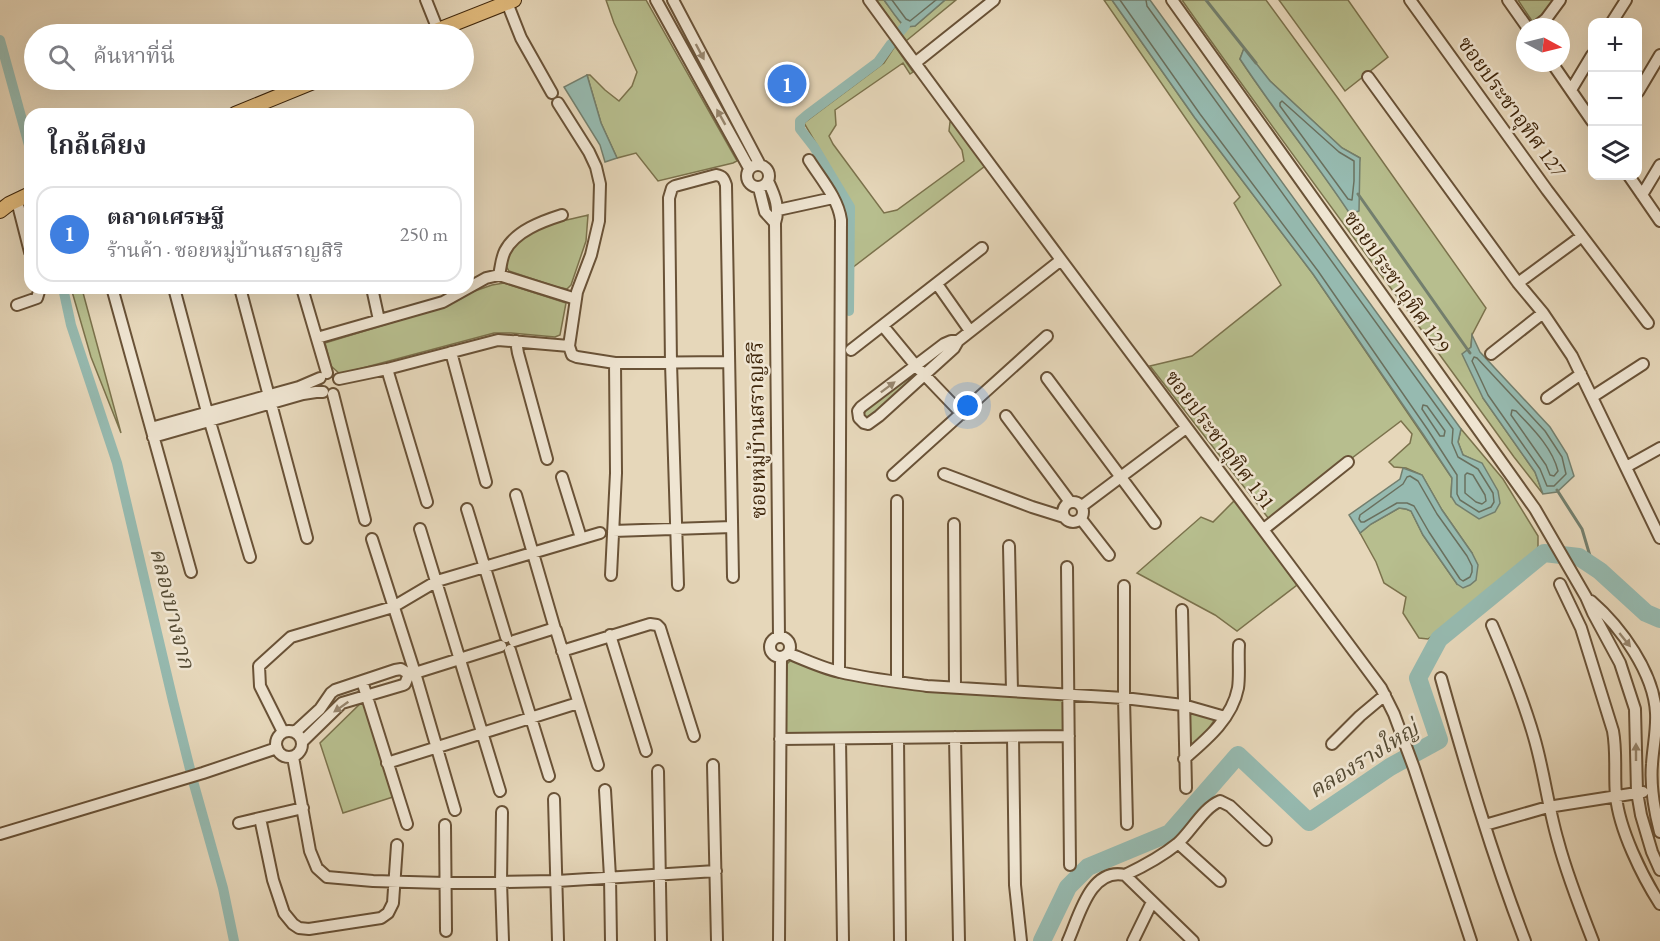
<!DOCTYPE html>
<html lang="th">
<head>
<meta charset="utf-8">
<style>
  :root { --surface:#fff; --page:#f2f2f3; --text:#2b2b33; --muted:#7c7c81; --line:#e1e1e2; --accent:#8f2418 }
  body { margin:0; font-family:"EB Garamond","Noto Serif Thai",serif; background:var(--page); color:var(--text) }
  .controls { position:absolute; right:18px; top:18px; display:grid; overflow:hidden; border-radius:12px; box-shadow:0 6px 24px #0002 }
  .controls button { width:54px; height:54px; display:grid; place-items:center; padding:0; border:0; border-bottom:2px solid var(--line); background:var(--surface); color:var(--text); font:30px sans-serif }
  .compass { position:absolute; left:1516px; top:18px; width:54px; height:54px; border-radius:50%; background:var(--surface); box-shadow:0 6px 24px #0002; rotate:97deg }
  .you { position:absolute; left:968px; top:406px; width:21px; height:21px; margin:-15px; border:4px solid #fff; border-radius:50%; background:#1a73e8; box-shadow:0 0 0 9px #1a73e833 }
  .badge { display:grid; place-items:center; width:39px; height:39px; border-radius:50%; background:var(--accent); color:#fff; font-size:20px; font-weight:700 }
  .pin { position:absolute; translate:-50% -50%; border:3px solid #fff; box-shadow:0 2px 6px #0006 }
  .list { margin:0; padding:0; list-style:none }
  h2 { display:flex; justify-content:space-between; align-items:center; height:78px; margin:0; padding:0 24px; font-size:26px }
  h2 small { font-size:20px; font-weight:400; color:var(--muted) }
  .list li { display:grid; grid-template-columns:39px 1fr auto; gap:18px; align-items:center; box-sizing:border-box; height:96px; margin:0 12px 12px; padding:0 12px; border:2px solid var(--line); border-radius:18px }
  .list b { display:block; font-size:22px; white-space:nowrap }
  .list p { margin:0; font-size:20px; white-space:nowrap; color:var(--muted) }
  .list em { font-size:20px; font-style:normal; color:var(--muted) }
  .icon { flex:none; width:33px; height:33px; fill:none; stroke:currentColor; stroke-width:2; stroke-linecap:round; stroke-linejoin:round }
  .map { position:relative; flex:none; width:1660px; height:941px; overflow:hidden }
  .search { position:absolute; background:var(--surface); box-shadow:0 6px 24px #0002; left:24px; top:24px; width:450px; height:66px; display:flex; align-items:center; gap:15px; box-sizing:border-box; padding:0 21px; border-radius:33px; color:var(--muted); font-size:22px }
  .panel { position:absolute; background:var(--surface); box-shadow:0 6px 24px #0002; left:24px; top:108px; width:450px; height:186px; border-radius:18px }
  .map>svg:first-child { display:block }
  .green { fill:#b7be8e; stroke:#7b724c; stroke-width:1.5; fill-rule:evenodd }
  .water { fill:#96bab0; stroke:#737f6e; stroke-width:1.5 }
  .lines { fill:none; stroke-linecap:round; stroke-linejoin:round }
  .shore { stroke:#6a705e; stroke-width:1.5 }
  .stream { stroke:#737f6e; stroke-width:3 }
  .canal { stroke:#96bab0; stroke-width:10 }
  .river { stroke:#96bab0; stroke-width:18 }
  .minor-casing { stroke:#695237; stroke-width:14 }
  .major-casing { stroke:#3f260b; stroke-width:16 }
  .minor { stroke:#efe5d2; stroke-width:10 }
  .major { stroke:#e3bc7d; stroke-width:14 }
  .oneway { fill:#97866e }
  .labels { text-anchor:middle; stroke-width:5; stroke-linejoin:round; paint-order:stroke }
  .street-label { font-size:21px; fill:#3f260b; stroke:#efe5d2 }
  .water-label { font-size:22px; font-style:italic; fill:#554b34; stroke:#efe5d2 }
</style>
</head>
<body>
<div class="map">
<svg width="1660" height="941" viewBox="0 0 1660 941">
  <rect width="100%" height="100%" fill="#e6d7ba"/>
  <filter id="stains"><feTurbulence type="fractalNoise" baseFrequency=".00333" numOctaves="4"/><feColorMatrix values="0 0 0 0 .2 0 0 0 0 .09 0 0 0 0 .02 0 0 0 .5 -.17"/></filter>
  <radialGradient id="worn" r=".72"><stop offset=".6" stop-color="#630" stop-opacity="0"/><stop offset="1" stop-color="#630" stop-opacity=".3"/></radialGradient>
  <path class="green" d="M606,0H646L737,161L733,163L658,181L636,153L617,158L601,123L587,75H590L605,90L619,101L632,86L637,72L614,23Z
    M876,0H884L901,23L915,26L945,0H956L906,41Z
    M1104,0H1112L1195,118L1313,274L1452,478L1451,496L1482,464L1463,455L1458,442L1461,429L1503,479L1538,536V547L1533,556L1428,639L1419,638L1403,613L1406,597L1384,583L1376,562L1360,533L1371,524L1399,508L1406,509L1411,511L1423,535L1457,584L1472,553L1442,510L1422,475L1406,468L1394,467L1389,462L1410,443L1412,434L1401,421L1274,517L1269,519L1150,366L1192,356L1281,285L1234,203L1240,197Z
    M1182,0H1266L1337,97L1486,308L1472,335L1471,347L1483,398L1535,472L1543,494L1514,457C1404,304 1290,154 1182,0ZM1244,49L1270,81L1342,148L1360,158L1350,213C1315,161 1275,112 1240,59Z
    M1279,0H1348L1388,57L1345,91Z
    M1518,0H1554L1543,17L1532,21Z
    M895,46L913,72L910,74L903,63L835,110L836,125L829,136L833,144L884,213L897,210L964,161L962,150L949,131L950,122L956,123L985,166L852,268L853,209L840,184L804,123L884,63Z
    M588,215L586,241L571,285L567,289L557,287L509,271C504,265 506,260 510,254C514,245 524,234 533,230C547,223 573,219 588,215Z
    M504,283L566,303L560,335L555,337L511,333H494L340,374L331,366L325,343L443,307L469,293L492,285Z
    M71,288H81L82,289L121,433L91,357Z
    M914,372L917,376L866,421L862,411Z
    M1235,500L1297,585L1237,631L1215,615L1137,573L1201,517L1213,522Z
    M791,660C822,671 853,681 885,686L1063,698V731L788,735L784,733L787,664Z
    M363,701L393,797L343,813L320,743Z
    M1190,711L1215,719L1207,731L1194,745L1188,744L1187,714Z"/>
  <path class="water" d="M884,0H945L915,26C911,26 908,28 905,26C898,22 889,6 884,0Z
    M1112,0H1150L1461,429L1458,442L1463,455L1482,463L1498,491L1500,503L1495,512L1479,519L1456,504L1451,496L1452,478L1423,434L1313,274L1195,118Z
    M1244,48L1270,81L1342,148L1360,158L1359,211L1350,214C1315,161 1275,112 1240,59Z
    M587,75L601,123L617,158L605,162L600,145L564,87Z
    M1472,335L1480,352L1550,427L1567,454L1574,476L1557,492L1543,494L1535,472L1483,398L1462,354L1471,347Z
    M1403,468L1422,475L1442,510L1472,553L1478,565L1476,580L1470,585L1463,588L1457,584L1423,535L1411,511L1406,509L1399,508L1371,524L1360,533L1349,515L1400,479Z"/>
  <g class="lines">
    <path class="shore" d="M892,0L906,19L910,21L936,0
      M1120,0L1200,114L1318,271L1428,430L1457,475V494L1460,500L1479,512L1491,507L1494,502L1493,493L1478,469L1458,457L1452,443L1453,429L1147,6L1146,0
      M1282,101L1339,152L1354,161V181L1352,200L1348,199L1280,106V103Z
      M1474,357L1477,358L1545,431L1562,457L1566,474L1554,486H1547L1540,469L1488,395L1472,361Z
      M1423,405L1427,406L1445,431L1444,436H1440L1422,409Z
      M1512,410L1516,411C1532,428 1552,447 1558,471L1554,476L1550,475L1546,465L1511,415Z
      M1467,473L1473,475L1485,495L1486,501L1482,504L1476,502L1465,493V475Z
      M1410,476L1418,481L1437,514L1467,556L1472,566V572L1470,577L1463,581L1460,579L1429,532L1414,506L1407,503H1397L1364,522H1361L1359,519L1360,515L1403,484L1407,477Z"/>
    <path class="stream" d="M1206,0L1256,63
      M1358,194L1470,353
      M1557,490L1582,529L1593,566"/>
    <path class="canal" d="M901,31L905,26
      M0,40L30,149
      M63,288L71,325L117,463L173,701L193,781L223,888L234,941
      M849,311L850,207L814,147L800,129V121L807,115L878,62L891,44"/>
    <path class="river" d="M1042,941L1068,887L1088,867L1170,833L1238,755L1309,822L1390,767L1439,740L1418,678L1439,639L1544,553L1579,557L1600,571L1646,613L1660,619"/>
    <defs>
      <path id="minor" d="M426,0L438,30
        M506,0L521,38L552,93
        M656,0L749,168
        M673,0L760,165
        M869,0C1037,231 1211,458 1381,688L1394,714L1414,768L1471,941
        M1172,0L1535,509L1586,597L1593,613L1620,663L1635,709L1637,792L1641,815L1652,852L1660,870
        M1410,0L1547,190L1648,323
        M1508,0L1527,27
        M1612,22L1626,0
        M1536,27L1546,19L1560,0
        M915,63L994,0
        M1552,63L1592,121
        M1368,77L1518,283
        M1571,90L1592,55
        M1638,92L1660,55
        M809,160C821,179 838,198 841,220L839,672
        M747 176a11 11 0 1 1 22 0a11 11 0 1 1-22 0Z
        M1629,176L1660,221
        M768,181C775,196 780,208 775,223L779,637
        M759,188L765,212L775,223
        M1642,195L1660,165
        M17,201L30,252
        M778,210L833,198
        M1582,236L1518,283L1543,313L1572,356L1660,538
        M499,275C501,267 501,259 505,251C515,231 543,221 562,215
        M937,284L970,331
        M174,288L207,412L250,557
        M240,288L307,538
        M302,288L327,373
        M372,288L379,320
        M113,291L191,572
        M17,305L37,298L40,288
        M883,326L916,366L962,414
        M317,338L443,302L486,278L499,275L576,299
        M516,341L518,353L547,459
        M958,341H951L944,344L861,407L858,411L859,418L864,423L868,424L879,416L954,348L958,341L1061,260
        M569,346L572,355L577,357L615,363L729,362
        M851,350L982,248
        M451,352L486,482
        M1491,354L1543,313
        M387,369L427,502
        M1047,378L1155,523
        M339,379L387,369L498,340L569,346L577,292L591,255L599,221L600,184L596,167L589,152L558,103
        M333,394L365,520
        M1592,397L1643,364
        M1547,398L1581,374
        M1006,416L1070,502
        M151,428L299,387L320,378
        M153,437L303,394L316,392H323
        M1626,467L1660,448
        M944,474L1032,507L1064,517
        M893,475L1047,336
        M562,477L581,538
        M516,495L555,629
        M897,501V682
        M1063 512a10 10 0 1 1 20 0a10 10 0 1 1-20 0Z
        M1082,506L1186,428
        M467,509L506,637
        M1081,519L1109,555
        M954,524L955,687
        M420,529L500,791
        M1264,529L1348,462
        M613,531L732,527
        M372,539L415,673L455,810
        M1009,546L1012,691
        M1067,567L1070,865
        M611,575L616,473L615,363
        M1560,584L1581,628L1613,731C1617,753 1614,774 1616,796C1619,829 1642,876 1660,904
        M678,585L671,363L669,198L672,188L675,186L716,175C723,176 724,179 726,185L733,577
        M1124,586V698L1127,824
        M1591,601C1621,627 1654,673 1656,713C1657,730 1653,747 1652,764C1650,787 1654,809 1660,832
        M1182,610L1186,788
        M1492,625C1508,662 1523,699 1534,737C1544,771 1548,807 1558,841C1567,875 1580,908 1593,941
        M610,635L646,751
        M770 647a10 10 0 1 1 20 0a10 10 0 1 1-20 0Z
        M514,641L552,629L556,630L598,765
        M510,650L549,776
        M562,651L650,624L657,625L660,628L694,736
        M788,653C805,660 822,668 840,672C869,679 898,682 927,686L1124,698L1183,705L1225,717
        M1441,678C1466,767 1492,855 1525,941
        M362,681L407,824
        M276 744a13 13 0 1 1 26 0a13 13 0 1 1-26 0Z
        M283,732L260,686L259,666L291,637L393,607L437,581L600,533
        M295,732L320,709L331,693L335,690L395,670L401,669L409,674L415,673L501,646
        M955,737L959,941
        M1013,737L1015,885L1021,941
        M898,738L900,941
        M780,739L1069,736
        M840,739L843,941
        M302,742L342,703L403,685L405,684L409,674
        M1332,744L1360,716L1385,695
        M293,757L310,851L317,868L327,877L373,881L445,883L557,881L716,871
        M1184,759C1206,740 1232,719 1238,688C1240,675 1238,659 1239,645
        M387,763L578,703
        M713,765L717,941
        M658,771L661,941
        M605,790L610,877L611,941
        M554,799L558,941
        M502,812L501,882L503,941
        M260,818L273,880L284,913L293,924L299,928L309,929L381,918L388,913L393,903L397,845
        M239,823L303,808
        M445,825L446,931
        M1485,825L1548,807L1643,792
        M0,834L203,773L277,748
        M1178,843L1220,881
        M1125,875C1144,866 1161,857 1177,844C1191,832 1203,808 1220,801L1230,806L1266,840
        M779,941L781,657
        M1068,941C1079,917 1090,867 1125,875L1193,941
        M1133,941L1152,902"/>
      <path id="major" d="M428,34L514,0
        M235,114L318,80
        M0,211L9,204L30,194"/>
    </defs>
    <use href="#minor" class="minor-casing"/>
    <use href="#major" class="major-casing"/>
    <use href="#minor" class="minor"/>
    <use href="#major" class="major"/>
  </g>
  <defs><path id="oneway-solid" d="M-6-.8H1V-3.2L6.5 0L1 3.2V.8H-6Z" transform="scale(1.5)"/></defs>
  <g class="oneway">
    <use href="#oneway-solid" transform="translate(700 52) rotate(62)"/>
    <use href="#oneway-solid" transform="translate(721 117) rotate(-119)"/>
    <use href="#oneway-solid" transform="translate(888 387) rotate(-37)"/>
    <use href="#oneway-solid" transform="translate(1625 640) rotate(51)"/>
    <use href="#oneway-solid" transform="translate(341 707) rotate(145)"/>
    <use href="#oneway-solid" transform="translate(1636 752) rotate(-90)"/>
  </g>
  <g class="labels">
    <g class="street-label">
      <text transform="translate(1512 107) rotate(54)" y="7">ซอยประชาอุทิศ 127</text>
      <text transform="translate(1397 282) rotate(55)" y="7">ซอยประชาอุทิศ 129</text>
      <text transform="translate(757 430) rotate(-91)" y="7">ซอยหมู่บ้านสราญสิริ</text>
      <text transform="translate(1220 440) rotate(53)" y="7">ซอยประชาอุทิศ 131</text>
    </g>
    <g class="water-label">
      <text transform="translate(173 608) rotate(76)" y="8">คลองบางจาก</text>
      <text transform="translate(1363 759) rotate(-32)" y="8">คลองรางใหญ่</text>
    </g>
  </g>
  <rect width="100%" height="100%" filter="url(#stains)"/>
  <rect width="100%" height="100%" fill="url(#worn)"/>
</svg>
<div class="controls">
<button>+</button>
<button>−</button>
<button><svg class="icon" aria-label="layers" viewBox="0 0 24 24"><path d="M12 4l9 5-9 5-9-5zM3 14l9 5 9-5"/></svg></button>
</div>
<svg class="compass" viewBox="-18 -18 36 36"><path d="M0-13l5 13h-10z" fill="#e53935"/><path d="M0 13l5-13h-10z" fill="#7c7c81"/></svg>
<div class="you"></div>
<div class="pin badge" style="left:787px;top:84px;background:#3f7fe0">1</div>
<div class="search"><svg class="icon" aria-label="search" viewBox="0 0 24 24"><circle cx="10" cy="10" r="6"/><path d="M15 15l6 6"/></svg>ค้นหาที่นี่</div>
<section class="panel">
<h2>ใกล้เคียง<small></small></h2>
<ul class="list">
<li><span class="badge" style="background:#3f7fe0">1</span><div><b>ตลาดเศรษฐี</b><p>ร้านค้า · ซอยหมู่บ้านสราญสิริ</p></div><em>250 m</em></li>
</ul>
</section>
</div>
</body>
</html>
